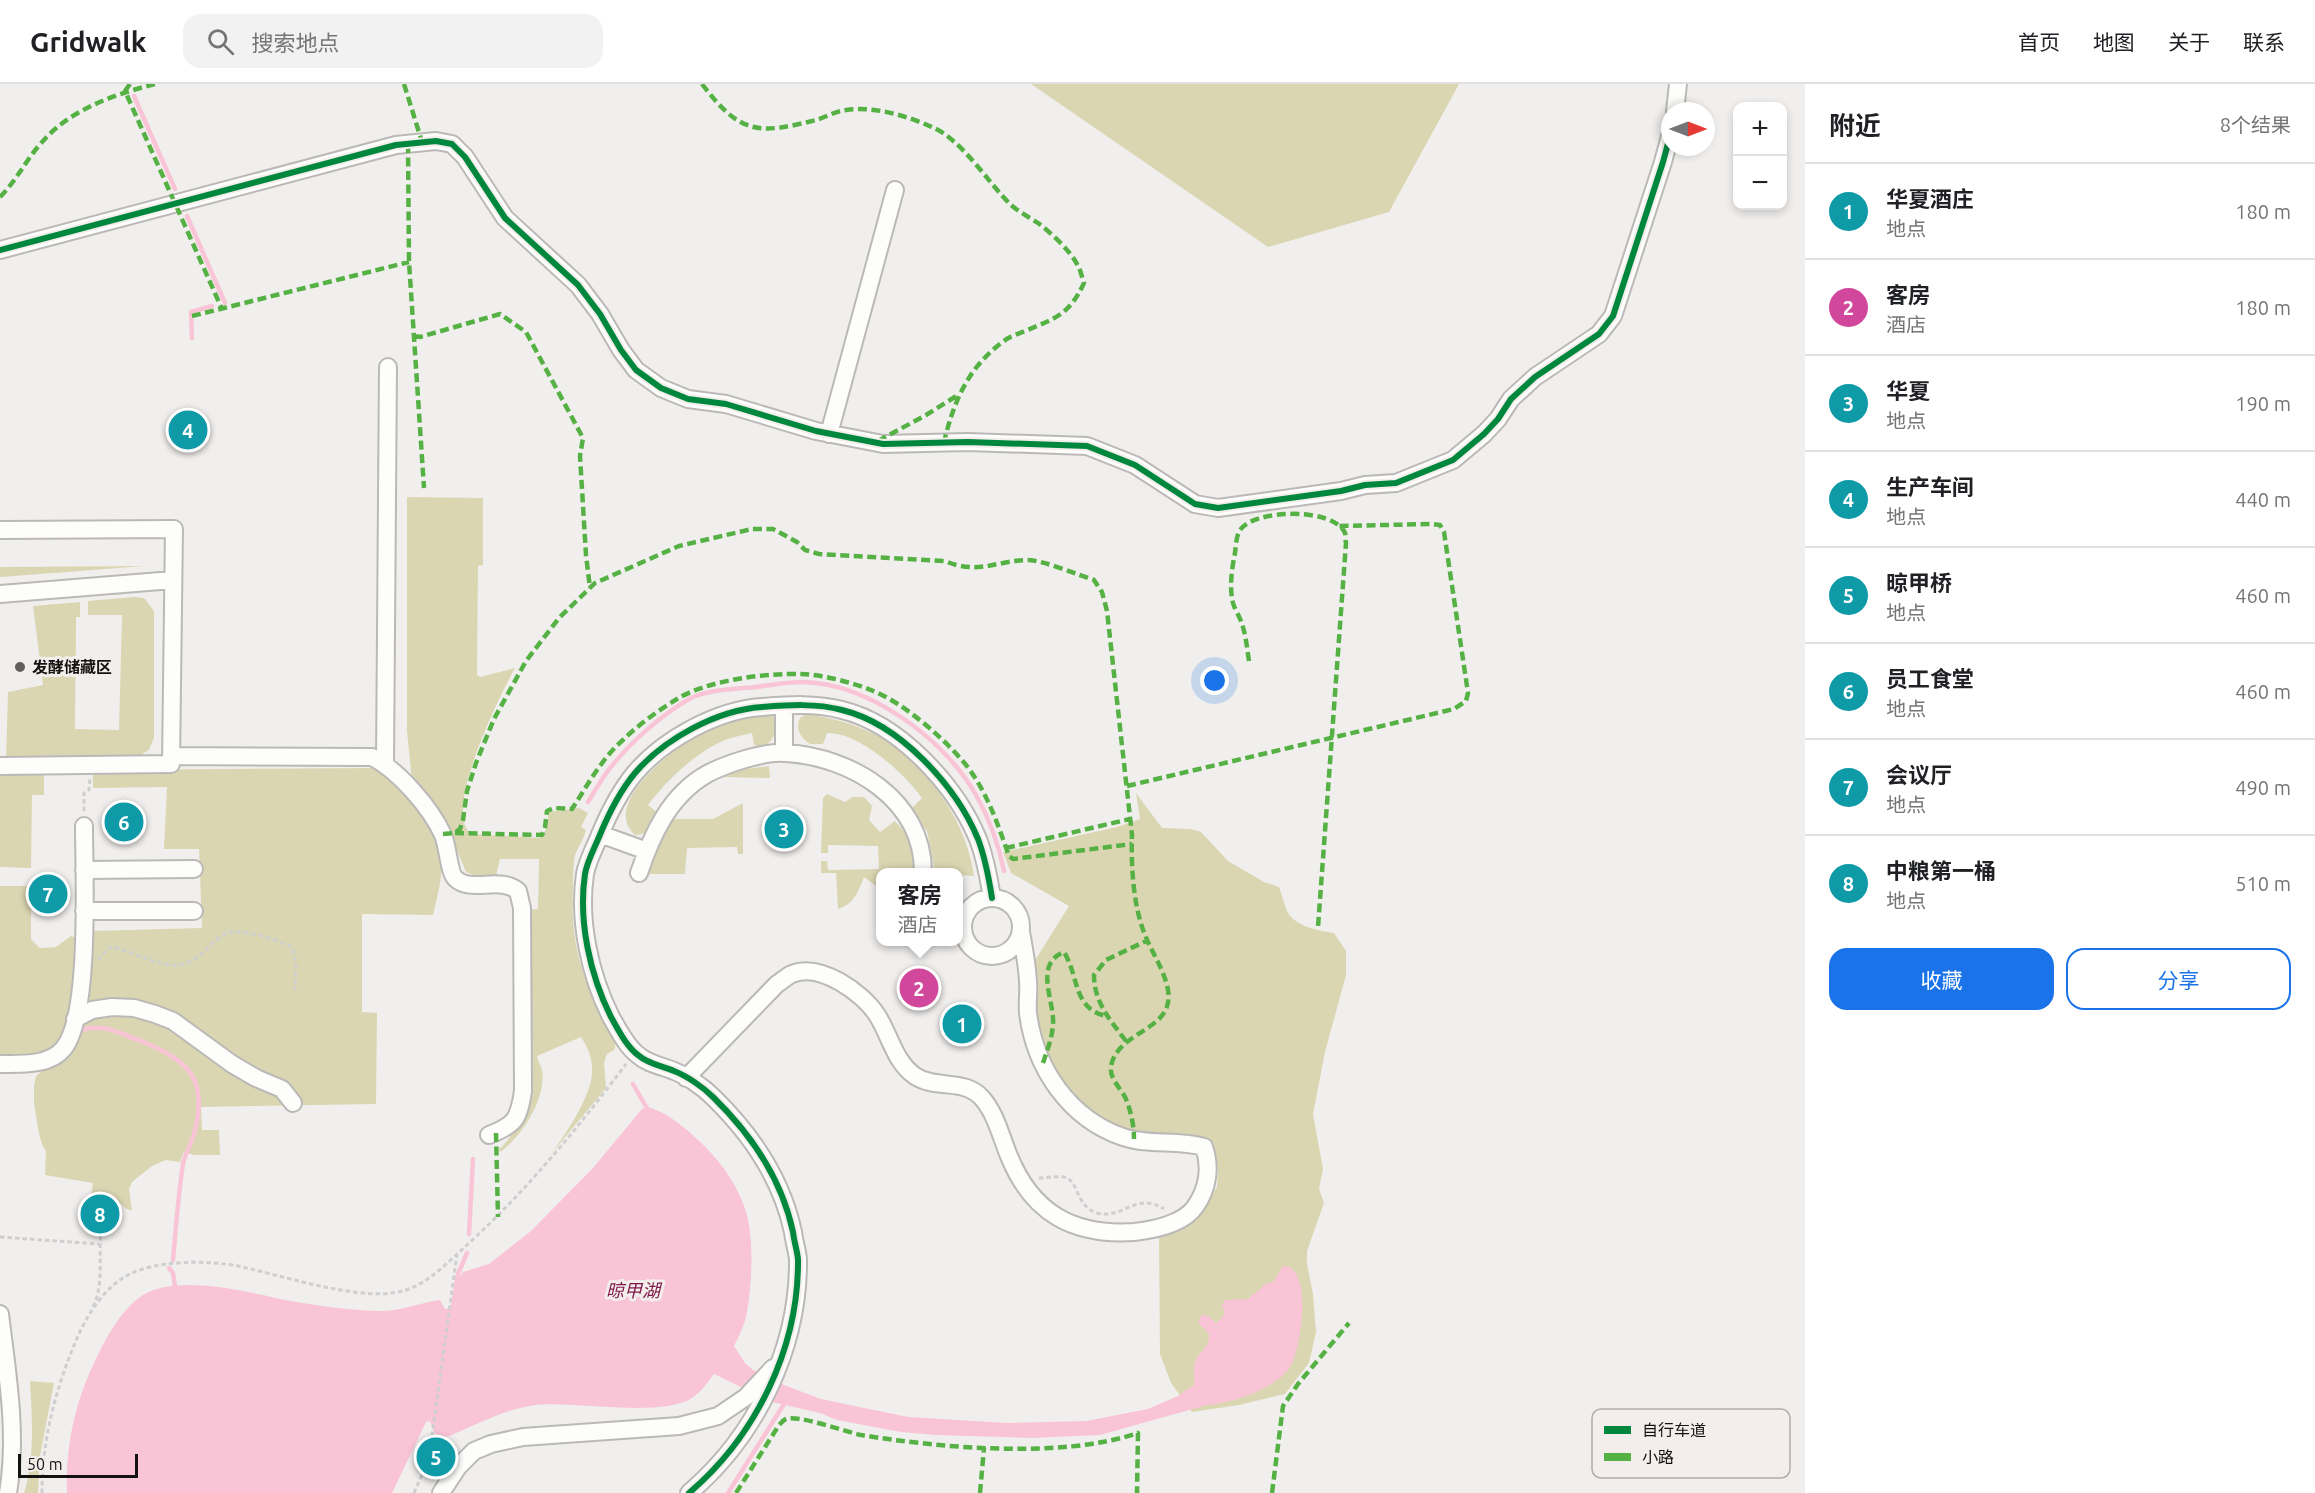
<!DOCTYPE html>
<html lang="zh">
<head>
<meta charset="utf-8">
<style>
  :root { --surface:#fff; --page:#f2f2f2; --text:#202124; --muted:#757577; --line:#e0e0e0; --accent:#1a73e8 }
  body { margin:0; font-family:Ubuntu,"Noto Sans SC",sans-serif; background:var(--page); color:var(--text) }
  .controls { position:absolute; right:18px; top:18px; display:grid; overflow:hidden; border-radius:12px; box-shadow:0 3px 9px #0003 }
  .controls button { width:54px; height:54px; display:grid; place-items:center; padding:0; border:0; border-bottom:2px solid var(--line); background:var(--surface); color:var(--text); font:30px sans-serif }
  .compass { position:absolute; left:1661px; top:18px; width:54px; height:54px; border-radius:50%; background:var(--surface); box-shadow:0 3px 9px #0003; rotate:90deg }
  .scale { position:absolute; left:18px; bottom:15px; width:120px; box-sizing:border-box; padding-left:6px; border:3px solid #141211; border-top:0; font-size:16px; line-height:21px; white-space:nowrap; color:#141211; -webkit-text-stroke:4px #f3eeeb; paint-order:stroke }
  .you { position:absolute; left:1215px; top:597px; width:21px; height:21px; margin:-15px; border:4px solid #fff; border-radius:50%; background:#1a73e8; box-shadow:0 0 0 9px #1a73e833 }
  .badge { display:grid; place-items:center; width:39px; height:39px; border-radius:50%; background:var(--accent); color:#fff; font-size:20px; font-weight:700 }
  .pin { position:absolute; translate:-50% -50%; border:3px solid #fff; box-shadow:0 2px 6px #0006 }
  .popup { position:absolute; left:876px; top:784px; width:87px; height:78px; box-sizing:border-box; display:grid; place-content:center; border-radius:12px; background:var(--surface); filter:drop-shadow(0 2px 4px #0005); font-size:20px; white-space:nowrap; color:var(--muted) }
  .popup b { font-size:22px; color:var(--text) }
  .popup::after { content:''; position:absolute; left:50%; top:100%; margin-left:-12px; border:12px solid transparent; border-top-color:var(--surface) }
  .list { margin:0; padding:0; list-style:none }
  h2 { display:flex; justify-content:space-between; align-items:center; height:78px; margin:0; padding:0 24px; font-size:26px }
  h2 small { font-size:20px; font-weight:400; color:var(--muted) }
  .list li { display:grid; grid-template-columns:39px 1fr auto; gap:18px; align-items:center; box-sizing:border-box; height:96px; padding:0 24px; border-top:2px solid var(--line) }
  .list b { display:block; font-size:22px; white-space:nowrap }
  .list p { margin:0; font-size:20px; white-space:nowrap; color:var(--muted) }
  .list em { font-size:20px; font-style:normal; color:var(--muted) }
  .actions { display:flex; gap:12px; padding:18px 24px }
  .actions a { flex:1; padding:14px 0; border:2px solid var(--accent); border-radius:18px; text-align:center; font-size:21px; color:var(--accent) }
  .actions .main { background:var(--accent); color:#fff }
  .icon { flex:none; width:33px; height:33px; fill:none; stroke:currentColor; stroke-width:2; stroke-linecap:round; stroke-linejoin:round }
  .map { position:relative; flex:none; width:1805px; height:1409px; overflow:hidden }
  header { display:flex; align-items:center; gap:36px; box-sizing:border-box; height:84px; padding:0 30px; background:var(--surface); border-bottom:2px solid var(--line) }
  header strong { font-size:28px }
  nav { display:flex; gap:33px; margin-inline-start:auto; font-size:21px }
  .search { width:420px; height:54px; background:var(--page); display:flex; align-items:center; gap:15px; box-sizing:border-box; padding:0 21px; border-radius:18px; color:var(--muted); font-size:22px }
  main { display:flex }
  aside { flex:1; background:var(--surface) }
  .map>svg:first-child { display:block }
  .green { fill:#dad6b2 }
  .water { fill:#f9c4d6 }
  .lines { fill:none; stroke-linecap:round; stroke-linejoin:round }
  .stream { stroke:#f9c4d6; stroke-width:4.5 }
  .minor-casing { stroke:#bbb9b7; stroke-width:20 }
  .path { stroke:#d0cfcf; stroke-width:3; stroke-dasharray:4.5 3; stroke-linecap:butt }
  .minor { stroke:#fdfdfc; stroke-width:16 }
  .quiet { stroke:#55b144; stroke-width:4.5; stroke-dasharray:9 4.5; stroke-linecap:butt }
  .cycleway-casing { stroke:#f3eeeb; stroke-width:10 }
  .cycleway { stroke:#00873e; stroke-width:6 }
  .poi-dot { fill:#615f5e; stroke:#f3eeeb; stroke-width:2 }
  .labels { text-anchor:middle; stroke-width:6; stroke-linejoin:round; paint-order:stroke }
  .poi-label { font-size:16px; font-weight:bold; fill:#141211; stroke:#f3eeeb; text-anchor:start }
  .water-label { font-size:18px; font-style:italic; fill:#7e1649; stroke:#f3eeeb }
  .key { fill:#f3eeeb; stroke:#b0acaa; stroke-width:1.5 }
  .key-label { font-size:16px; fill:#141211 }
</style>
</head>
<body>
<header>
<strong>Gridwalk</strong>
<div class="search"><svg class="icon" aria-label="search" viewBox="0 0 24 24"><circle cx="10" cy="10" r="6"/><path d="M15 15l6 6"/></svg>搜索地点</div>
<nav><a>首页</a><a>地图</a><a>关于</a><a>联系</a></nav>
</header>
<main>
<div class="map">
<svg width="1805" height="1409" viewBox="0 0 1805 1409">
  <rect width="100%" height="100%" fill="#f1efed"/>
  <path class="green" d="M1031,0H1459L1389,128L1268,163Z
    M407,413L483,414V481L478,482L477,591L480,593L515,584C501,609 440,731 472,750L541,754L546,745L549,728L579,724L588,729L581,743L586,746C584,755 578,763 575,771C573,782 573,793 573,804C570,870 586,902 616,958L614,966L607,970L604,979L606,1004L551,1070C565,1051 591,1013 592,989C593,975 588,964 581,953L537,972C538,977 541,982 542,986C547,1014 521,1054 500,1068L499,1064L502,1063L520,1040L527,826L538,825L539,775H500L496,792H476L466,788L446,740L412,697L407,647Z
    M145,482L1,493H0V483Z
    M135,513L144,514L154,527V654L149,666L133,675L6,676L8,608L43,601L33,522L80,518V533H76L75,645L119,646L122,531H88V517Z
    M761,630L776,633C776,648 774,665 754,661L752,649C743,651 733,653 725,656C696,668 666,697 648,721L658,729C653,740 649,751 635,751C601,721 671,666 695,653C716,641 738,636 761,630Z
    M806,630C834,634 864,642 888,658C932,688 967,740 974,792L958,791V788H935L927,747L915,732L913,723L922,714C904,689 859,648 827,649L823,660H810C801,654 795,646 800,634Z
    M769,682L770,694L722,693L745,685Z
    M376,684C398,705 427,728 438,757C447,779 438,809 433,831L362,830V928L377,929L376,1020L201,1023L202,1046H219L220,1071H194L184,1068L180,1078L166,1076L152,1082L132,1098L129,1105L132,1127L125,1124L113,1112L100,1126L89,1128L93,1099L45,1091L46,1067L43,1063L39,1050L34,1020V1002L36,992L47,983L87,920L92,865L90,847L202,844L199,765H164L167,703L93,704V686Z
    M0,688H44V711H32L31,784L0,783Z
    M1136,709L1162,744L1191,745L1201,748L1228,777L1264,798L1279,803C1282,811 1284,819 1287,827C1294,842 1319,847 1334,849L1346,867V891L1325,968L1313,1030L1323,1085L1319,1105L1324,1119L1307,1167V1180L1313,1210L1316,1248L1309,1279L1285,1310L1239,1321L1192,1328L1171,1299L1160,1270L1159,1154L1161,1149L1198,1129L1217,1103L1218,1086L1213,1065L1140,1053L1112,1041L1075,1015L1052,980L1041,959L1034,923V878L1069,822L1011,789L1003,768L1117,743L1140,735Z
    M827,710L845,718L852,713H864L872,722L869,736L880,748L895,737C910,752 917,768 912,788H880V805L864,793C858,808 854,820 838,825L836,789H821V777H827L828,786L879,785L878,762L828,761V769H821L823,714Z
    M743,719V770H738L737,763L687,764L685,790H649L658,759L672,735H713Z
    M0,802H31V855L40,864L56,863L71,852L80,855L68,941L59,960L34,973L0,972Z
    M30,1297L54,1299L40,1372L38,1409H24C35,1374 32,1334 30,1297Z"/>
  <path class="water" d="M647,1023C665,1027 683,1042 697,1055C718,1074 734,1095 744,1122C755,1150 752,1199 747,1228C745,1240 739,1252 734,1262L745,1279L753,1286L784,1301L821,1315L908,1333L1007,1339L1086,1337L1148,1325L1178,1312L1194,1301C1195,1292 1192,1284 1196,1276C1202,1264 1209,1266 1209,1250L1198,1238L1202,1231L1209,1232L1216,1240L1225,1230L1222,1221L1225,1216L1249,1215C1252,1210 1259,1208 1263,1201L1274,1197L1283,1182C1314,1182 1301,1266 1290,1283C1277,1304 1231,1320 1207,1321L1100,1351L1032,1354L936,1351L901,1348L837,1336L820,1329L772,1318L714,1290C707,1299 701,1308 692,1314C661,1334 574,1317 536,1321C507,1324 476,1341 449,1352L440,1354L434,1348L430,1337L426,1338L392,1409H67C65,1363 75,1318 95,1277C106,1254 121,1225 143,1211C180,1189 251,1209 291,1217C319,1222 348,1226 377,1227C401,1228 417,1219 440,1216L445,1225L455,1224L459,1194L463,1188L489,1180L531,1147L593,1084L642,1025Z"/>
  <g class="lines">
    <path class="stream" d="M134,12L175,105
      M187,132L225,219
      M192,254L191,228L212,222
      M588,718C595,707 602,694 610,684C631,658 660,632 689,615C708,605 735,605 756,603C771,601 787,598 802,598C868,599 944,654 976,711C989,734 999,762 1004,787
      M80,946C104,939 119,949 141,957C190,977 209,996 194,1050C191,1060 185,1070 183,1080C178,1112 176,1144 173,1176
      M633,1000L648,1026
      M469,1150L473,1075
      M169,1184L173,1189L176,1209
      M452,1229L458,1190L467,1169
      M728,1409L786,1317"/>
    <defs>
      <path id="minor" d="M1675,27L1678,0
        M0,166L396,61L436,57L452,60L465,73L505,134L578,201L600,230L621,266L636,286L661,304L688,315L726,320L816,347L883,360L968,358L1087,362L1135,381L1195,420L1218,424L1341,407L1365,401L1396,399L1453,376L1484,350L1498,335L1511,315L1535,293L1599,250L1613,232L1663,78L1670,52
        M829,350L895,106
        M0,446L174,445L171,680L0,682
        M0,510L173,496
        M784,668V622
        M171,672L372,673C398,686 431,724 443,751C448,762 449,790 456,795C471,809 501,792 518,807L522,824L523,1007C519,1035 515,1041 489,1051
        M385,679L388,283
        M600,750L647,767
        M84,786L194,785
        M639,789C652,750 670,711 707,690C726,680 764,667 786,669C852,673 923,716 923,788
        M963 843a29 29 0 1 1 58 0a29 29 0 1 1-58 0Z
        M84,827H194
        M75,935L92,926L112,923L134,924L155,930L173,937L232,980L256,994L282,1005L293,1019
        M0,980C21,980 50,982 64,964C91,930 84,788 84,742
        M686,994L777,900C782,897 787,892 792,890C820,878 863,909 877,931C890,951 894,977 915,992C937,1006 964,994 982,1014C996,1030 1001,1053 1009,1072C1032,1129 1073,1152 1134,1148C1153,1146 1183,1140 1195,1123C1208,1105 1211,1083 1204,1063C1178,1055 1149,1062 1123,1053C1070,1035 1035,985 1028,929C1027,919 1029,908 1028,897C1027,880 1024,864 1021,848
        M0,1230C7,1288 18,1350 8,1409
        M441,1409L458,1383L474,1367L491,1360L523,1353L679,1342L718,1332L746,1313L773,1284
        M689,1409C756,1352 799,1264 798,1175C797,1166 794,1157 793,1148C782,1096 751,1050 713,1013C703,1003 687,992 674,987C662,982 648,980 638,971C626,962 618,945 611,933C590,891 578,837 585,790C587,778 594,765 599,753C608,731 620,707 635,689C664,655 717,626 762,623C789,621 816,619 842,626C900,640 956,702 978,755C985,773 989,795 992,814"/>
    </defs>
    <use href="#minor" class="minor-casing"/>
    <path class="path" d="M84,727V709L89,706L90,695
      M98,876L110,863C132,866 155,882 177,881C198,881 210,857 227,849C239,844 279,856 290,862C299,874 295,891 295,906
      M1039,1094C1047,1094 1060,1091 1067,1094C1079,1100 1076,1122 1097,1129C1123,1136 1136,1107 1164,1125
      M0,1153L99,1160
      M93,1223C106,1196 96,1166 103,1136
      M42,1409C42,1357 55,1307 75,1259C85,1234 102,1206 126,1192C154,1176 206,1176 238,1182C270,1189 302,1199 335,1205C357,1209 384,1213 406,1206C430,1198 449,1177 468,1160C528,1105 577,1045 626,980
      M414,1409L425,1384L431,1359L457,1170"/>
    <use href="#minor" class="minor"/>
    <path class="quiet" d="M130,0L125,7L222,225
      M404,0L422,58
      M702,0C740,50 757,51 816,36C826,33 836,27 846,26C875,22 908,32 934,44C963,57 989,100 1011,121C1019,128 1029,133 1038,139C1051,149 1071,167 1078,182C1081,187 1082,194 1084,199C1069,231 1056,234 1025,247C1018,250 1010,252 1004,257C968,283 954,317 944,358
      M408,60L409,178L424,404
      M0,113C17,96 27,74 43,57C71,25 116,10 155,0
      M192,232L409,178
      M414,252L420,253L500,230L526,248L583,354L580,372L586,471L590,504
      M878,357L926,331L958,311
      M1249,577C1247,564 1246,552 1242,540C1240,533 1235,526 1233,519C1229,503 1232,484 1235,469C1236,462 1236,452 1240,446C1254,425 1334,423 1345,449C1346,452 1345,456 1346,459L1318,843
      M1127,702L1454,625L1466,617L1468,609L1444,448L1440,441L1432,440L1338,442
      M455,749L542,751L545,743L547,727L554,724L572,725C587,702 602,674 623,656C638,641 659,626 677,615C708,596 765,589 801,590C824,591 850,598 871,606C902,618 939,650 961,675C985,702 997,738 1009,772L1013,775L1132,760
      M443,750L455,749L460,745L463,736L467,707L476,679L494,635L526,577L559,534L595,499L679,462L752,445H773L797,458L805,466L819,470L945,477C978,491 995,477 1027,476C1043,476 1078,491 1094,496L1102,508L1107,527L1132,751C1131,782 1133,821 1145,851C1152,869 1164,885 1168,906C1175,947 1118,946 1111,982C1109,995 1121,1004 1126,1015C1131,1028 1134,1041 1134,1055
      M1006,764L1130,735
      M1126,957C1110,936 1094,918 1094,891L1106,876L1148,856
      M1043,979C1047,967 1052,954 1053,941C1055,917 1033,880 1064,868C1079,892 1073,926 1107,932
      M496,1049L498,1133
      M736,1409L779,1341C781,1339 783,1336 786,1335C796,1330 847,1348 861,1351C941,1364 1062,1375 1138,1349L1137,1409
      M980,1409L984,1364
      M1272,1409L1283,1322L1298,1300L1349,1239"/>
    <defs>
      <path id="cycleway" d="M0,166L396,61L436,57L452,60L465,73L505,134L578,201L600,230L621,266L636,286L661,304L688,315L726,320L816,347L883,360L968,358L1087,362L1135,381L1195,420L1218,424L1341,407L1365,401L1396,399L1453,376L1484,350L1498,335L1511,315L1535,293L1599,250L1613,232L1663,78L1670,52
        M689,1409C756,1352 799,1264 798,1175C797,1166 794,1157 793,1148C782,1096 751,1050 713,1013C703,1003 687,992 674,987C662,982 648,980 638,971C626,962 618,945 611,933C590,891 578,837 585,790C587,778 594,765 599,753C608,731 620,707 635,689C664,655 717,626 762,623C789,621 816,619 842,626C900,640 956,702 978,755C985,773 989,795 992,814"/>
    </defs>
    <use href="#cycleway" class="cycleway-casing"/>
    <use href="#cycleway" class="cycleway"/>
  </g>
  <circle class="poi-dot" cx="20" cy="583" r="6"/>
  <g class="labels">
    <g class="poi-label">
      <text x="32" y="589">发酵储藏区</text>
    </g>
    <g class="water-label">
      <text x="633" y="1213">晾甲湖</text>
    </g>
  </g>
  <rect x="1592" y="1325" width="198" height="69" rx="9" class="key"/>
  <rect x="1604" y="1342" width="27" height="8" fill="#00873e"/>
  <rect x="1604" y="1369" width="27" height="8" fill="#55b144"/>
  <g class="key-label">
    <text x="1642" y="1352">自行车道</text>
    <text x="1642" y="1379">小路</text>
  </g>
</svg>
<div class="controls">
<button>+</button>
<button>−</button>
</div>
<svg class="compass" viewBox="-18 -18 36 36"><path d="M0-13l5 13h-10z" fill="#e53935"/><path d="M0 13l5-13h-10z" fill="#757577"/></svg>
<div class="scale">50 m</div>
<div class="you"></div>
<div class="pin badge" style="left:962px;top:940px;background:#0f9aa8">1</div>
<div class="pin badge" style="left:919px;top:904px;background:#d1479c">2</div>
<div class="popup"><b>客房</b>酒店</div>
<div class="pin badge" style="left:784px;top:745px;background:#0f9aa8">3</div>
<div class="pin badge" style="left:188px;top:346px;background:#0f9aa8">4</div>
<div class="pin badge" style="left:436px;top:1373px;background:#0f9aa8">5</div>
<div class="pin badge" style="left:124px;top:738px;background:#0f9aa8">6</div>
<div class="pin badge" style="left:48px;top:810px;background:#0f9aa8">7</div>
<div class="pin badge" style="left:100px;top:1130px;background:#0f9aa8">8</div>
</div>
<aside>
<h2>附近<small>8个结果</small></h2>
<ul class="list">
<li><span class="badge" style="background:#0f9aa8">1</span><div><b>华夏酒庄</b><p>地点</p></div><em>180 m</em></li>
<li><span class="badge" style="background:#d1479c">2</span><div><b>客房</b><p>酒店</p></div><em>180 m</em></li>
<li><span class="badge" style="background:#0f9aa8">3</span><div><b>华夏</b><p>地点</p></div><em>190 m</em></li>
<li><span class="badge" style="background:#0f9aa8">4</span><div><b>生产车间</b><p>地点</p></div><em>440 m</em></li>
<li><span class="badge" style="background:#0f9aa8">5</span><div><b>晾甲桥</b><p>地点</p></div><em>460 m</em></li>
<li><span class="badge" style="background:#0f9aa8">6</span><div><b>员工食堂</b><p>地点</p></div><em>460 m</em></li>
<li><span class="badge" style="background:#0f9aa8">7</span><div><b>会议厅</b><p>地点</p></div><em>490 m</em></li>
<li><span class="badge" style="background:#0f9aa8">8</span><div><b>中粮第一桶</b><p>地点</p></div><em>510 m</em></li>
</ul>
<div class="actions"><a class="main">收藏</a><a>分享</a></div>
</aside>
</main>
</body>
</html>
